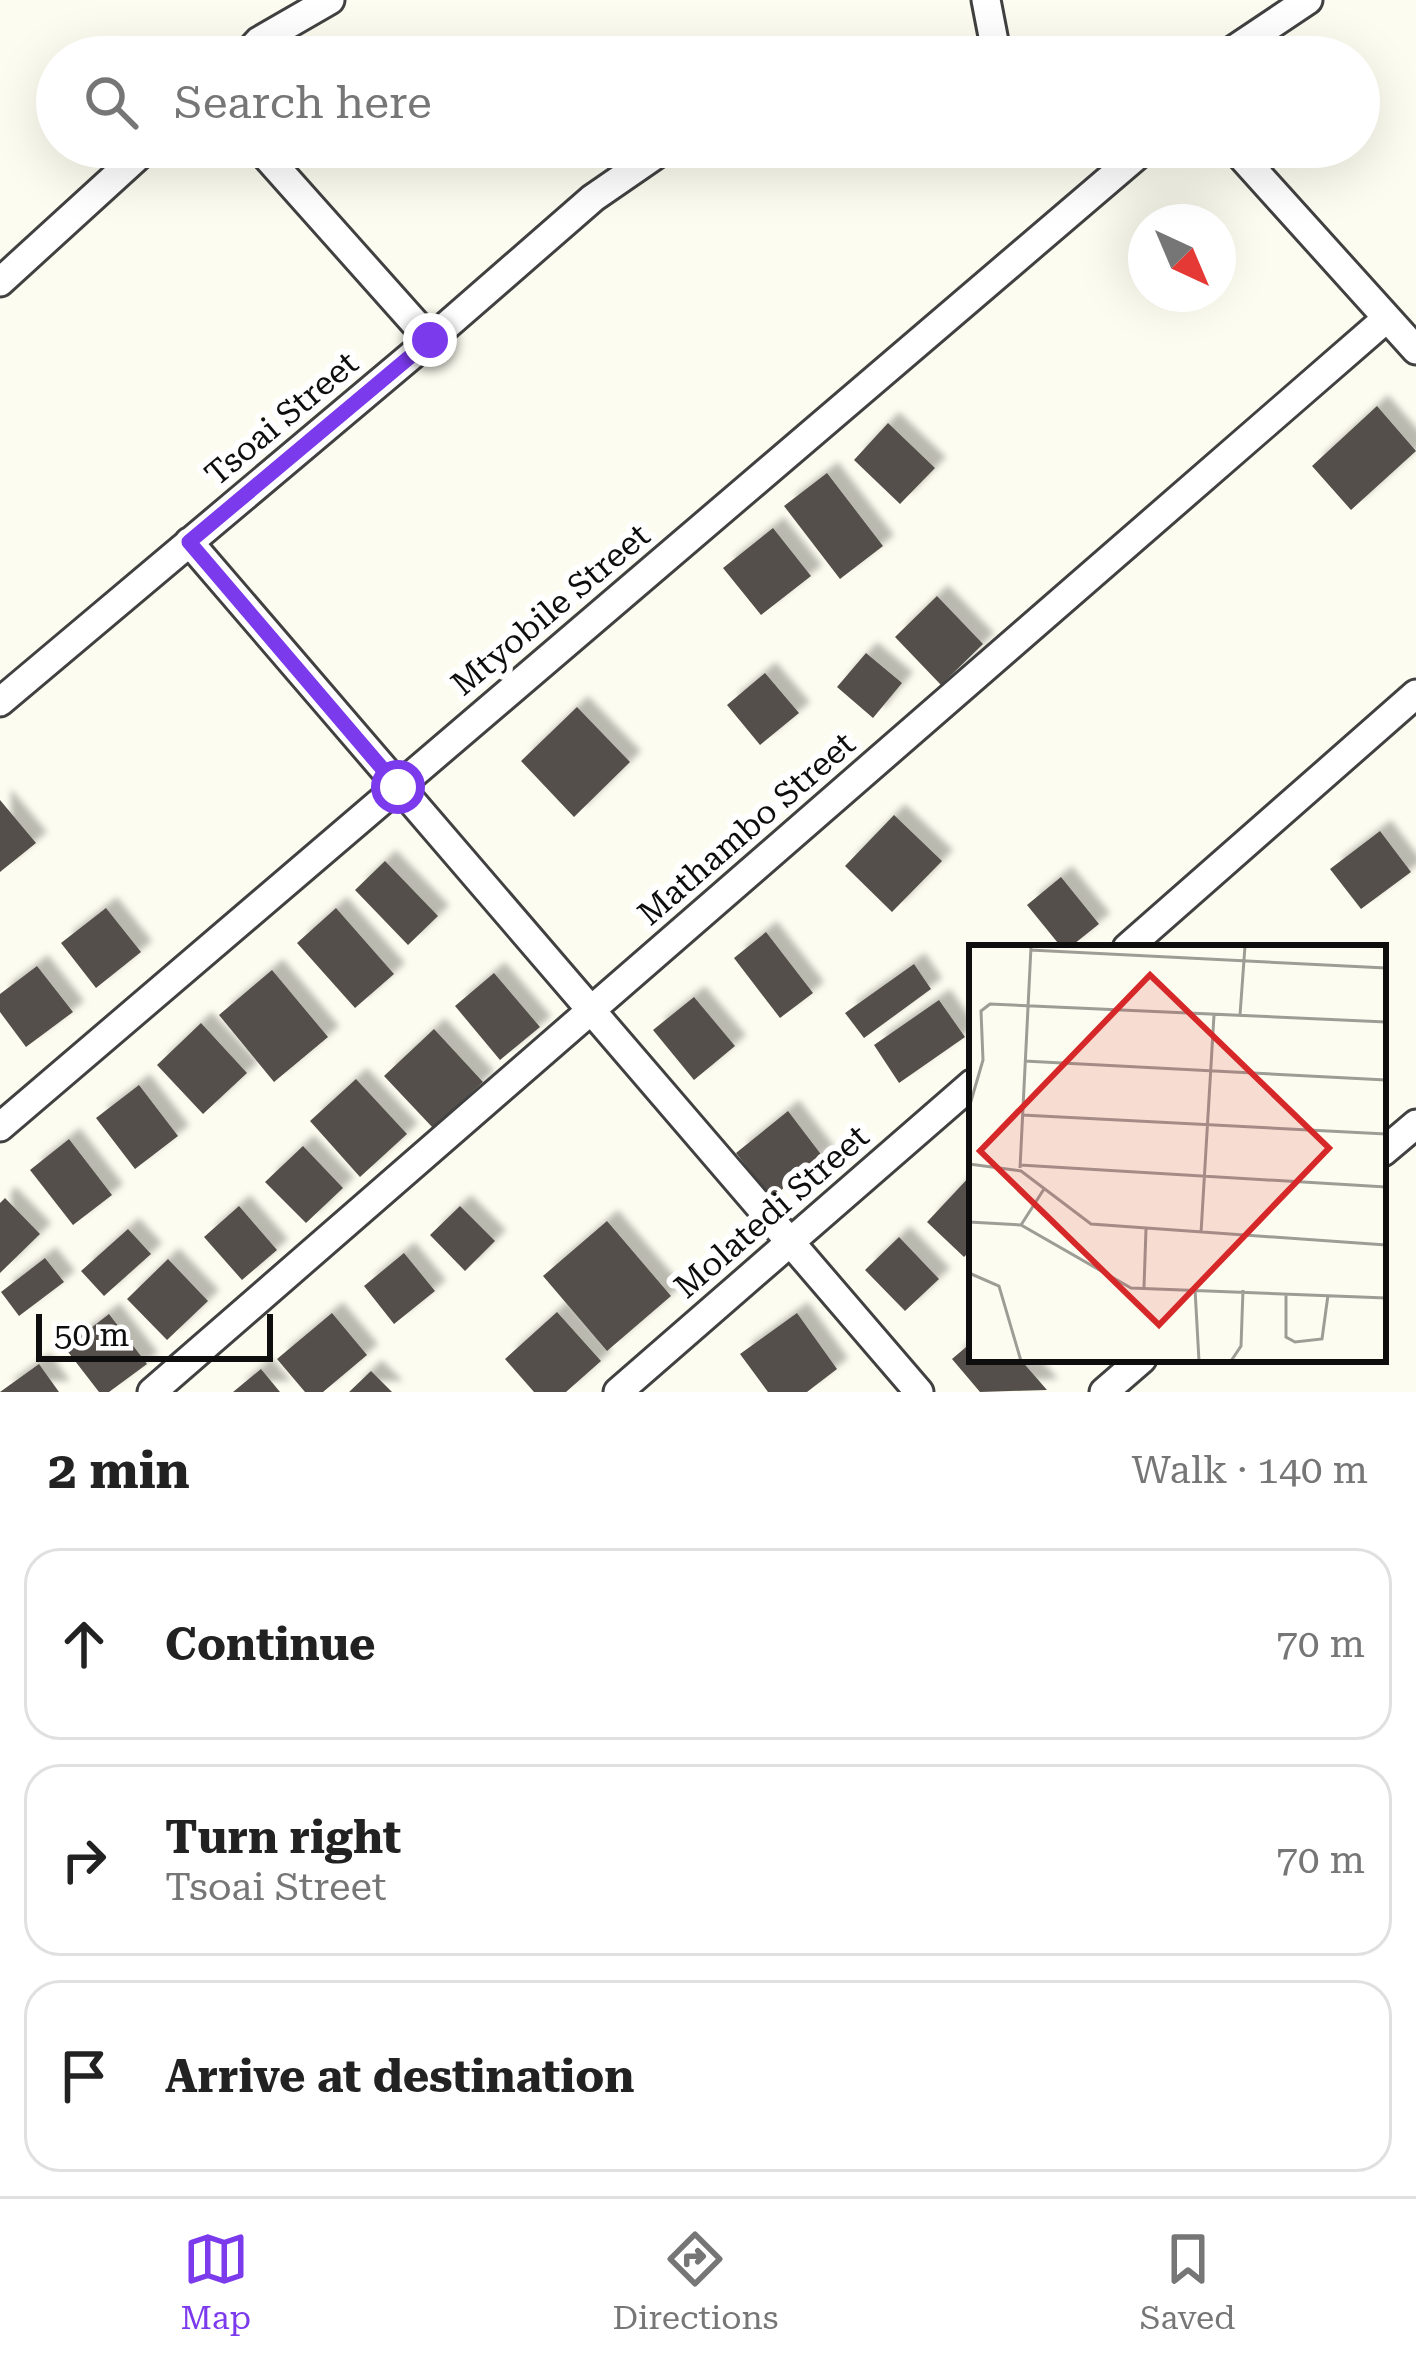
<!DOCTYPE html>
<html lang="en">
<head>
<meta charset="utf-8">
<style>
  :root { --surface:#fff; --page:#f6f6f6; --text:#222; --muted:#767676; --line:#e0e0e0; --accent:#7c3aed }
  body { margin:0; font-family:"Roboto Serif",serif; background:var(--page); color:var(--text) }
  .compass { position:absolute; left:1128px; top:204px; width:108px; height:108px; border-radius:50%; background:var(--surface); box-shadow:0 12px 48px #0002; rotate:136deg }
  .scale { position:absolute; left:36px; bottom:30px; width:237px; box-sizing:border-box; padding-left:12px; border:6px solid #0e0e0e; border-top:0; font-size:33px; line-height:42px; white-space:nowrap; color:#0e0e0e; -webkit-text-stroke:9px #fff; paint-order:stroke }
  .stop { position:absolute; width:36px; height:36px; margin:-27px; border:9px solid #7c3aed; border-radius:50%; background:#fff }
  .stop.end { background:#7c3aed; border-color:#fff; box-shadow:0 3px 12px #0008 }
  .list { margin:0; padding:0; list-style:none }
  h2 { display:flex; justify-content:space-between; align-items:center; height:156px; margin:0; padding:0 48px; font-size:51px }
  h2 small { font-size:39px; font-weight:400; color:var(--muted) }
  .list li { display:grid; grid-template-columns:78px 1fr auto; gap:36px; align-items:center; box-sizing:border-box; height:192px; margin:0 24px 24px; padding:0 24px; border:3px solid var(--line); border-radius:36px }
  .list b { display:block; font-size:45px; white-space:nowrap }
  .list p { margin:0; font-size:39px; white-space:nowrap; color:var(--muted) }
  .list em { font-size:39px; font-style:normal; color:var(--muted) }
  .icon { flex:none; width:66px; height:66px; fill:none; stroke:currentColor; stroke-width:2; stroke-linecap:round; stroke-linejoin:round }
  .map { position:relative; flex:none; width:1416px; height:1392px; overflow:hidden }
  .search { position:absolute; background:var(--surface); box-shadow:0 12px 48px #0002; left:36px; right:36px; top:36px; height:132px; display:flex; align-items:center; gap:30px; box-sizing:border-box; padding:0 42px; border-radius:66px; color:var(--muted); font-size:45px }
  .sheet { height:804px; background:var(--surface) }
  nav { display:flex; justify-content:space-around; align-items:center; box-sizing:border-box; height:168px; border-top:3px solid var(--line); background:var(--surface); font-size:33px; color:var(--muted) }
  nav a { display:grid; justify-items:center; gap:6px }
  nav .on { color:var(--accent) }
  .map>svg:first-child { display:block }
  .building { fill:#55504b; filter:url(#shadow) }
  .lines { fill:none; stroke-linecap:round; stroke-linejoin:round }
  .minor-casing { stroke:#414141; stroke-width:33 }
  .minor { stroke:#fff; stroke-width:27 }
  .route { stroke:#7c3aed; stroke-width:15 }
  .labels { text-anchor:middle; stroke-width:12; stroke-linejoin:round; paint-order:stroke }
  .street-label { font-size:33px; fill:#0e0e0e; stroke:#fff }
  .inset-road { fill:none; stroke:#9d9d96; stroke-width:3 }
  .view { fill:#d62828; fill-opacity:0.15; stroke:#d62828; stroke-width:6 }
  .inset-edge { fill:none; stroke:#0e0e0e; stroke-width:6 }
</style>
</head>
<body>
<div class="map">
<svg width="1416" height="1392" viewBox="0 0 1416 1392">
  <defs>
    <filter id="shadow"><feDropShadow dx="11" dy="-11" stdDeviation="3" flood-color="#0004"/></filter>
  </defs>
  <rect width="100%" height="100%" fill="#fdfcf0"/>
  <path class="building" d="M1377,406L1416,451L1351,510L1312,466Z
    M888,423L935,468L900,504L854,460Z
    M827,473L883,546L840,579L784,506Z
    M773,528L811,576L761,615L723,568Z
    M937,596L983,644L941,685L895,637Z
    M866,653L902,683L873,718L837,687Z
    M765,673L799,713L760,745L727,705Z
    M577,707L630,762L574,817L521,761Z
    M0,800L36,843L0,872Z
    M894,815L942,861L892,912L845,866Z
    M1380,831L1411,872L1361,909L1330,869Z
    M385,861L438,916L408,945L355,890Z
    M1061,877L1099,924L1069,948H1062L1027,905Z
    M106,908L141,952L96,988L61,943Z
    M336,908L394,974L355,1008L297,943Z
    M766,932L813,993L780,1018L734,958Z
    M914,964L931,989L864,1038L845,1013Z
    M37,966L73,1012L26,1047L0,1012V994Z
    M272,970L328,1037L274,1082L219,1015Z
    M494,973L540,1027L500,1060L455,1006Z
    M694,997L735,1046L694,1080L653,1030Z
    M939,1000L965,1037L899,1083L874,1045Z
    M201,1023L247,1073L203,1114L157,1065Z
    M434,1029L483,1082L433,1128L384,1076Z
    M356,1079L407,1134L360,1177L310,1121Z
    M139,1085L178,1136L135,1169L96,1118Z
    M788,1111L823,1157L771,1198L736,1153Z
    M69,1139L112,1195L73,1225L30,1170Z
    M303,1146L343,1188L306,1223L265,1182Z
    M972,1174V1249L964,1257L927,1222Z
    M5,1198L40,1234L0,1273V1203Z
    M239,1206L277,1250L242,1280L204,1237Z
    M460,1206L495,1241L465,1271L430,1235Z
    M607,1221L671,1296L607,1351L543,1276Z
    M128,1229L151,1254L104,1296L81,1271Z
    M899,1237L939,1279L905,1311L865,1270Z
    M404,1253L435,1291L394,1324L364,1286Z
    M45,1258L64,1282L19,1316L1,1292Z
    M168,1259L208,1301L167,1340L127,1299Z
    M557,1312L601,1361L566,1392H534L505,1359Z
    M332,1313L367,1355L323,1392H305L277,1359Z
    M797,1313L837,1369L807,1392H768L740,1354Z
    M109,1314L147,1364L109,1392H99L65,1348Z
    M972,1342V1359H1020L1047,1390L980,1392L952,1359Z
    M39,1364L59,1392H0Z
    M261,1369L280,1392H233Z
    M371,1371L392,1392H349Z"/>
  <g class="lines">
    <defs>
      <path id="minor" d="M986,0L997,57
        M244,57L259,41L330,0
        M1223,57L1308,0
        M258,147L430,340
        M1233,147L1416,350
        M0,282L148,147
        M189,542L919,1392
        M0,702L430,340L593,198L667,147
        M1127,948L1416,694
        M0,1127L1147,147
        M1383,1152L1416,1124
        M152,1392L1387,318
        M618,1392L972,1084
        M1104,1392L1142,1359"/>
    </defs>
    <use href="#minor" class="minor-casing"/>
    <use href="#minor" class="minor"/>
  </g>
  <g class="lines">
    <path class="route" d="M398,787L189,542L430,340"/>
  </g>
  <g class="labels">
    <g class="street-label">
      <text transform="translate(281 418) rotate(-40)" y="12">Tsoai Street</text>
      <text transform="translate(550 609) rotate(-40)" y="12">Mtyobile Street</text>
      <text transform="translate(746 828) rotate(-41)" y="12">Mathambo Street</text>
      <text transform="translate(771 1211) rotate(-41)" y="12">Molatedi Street</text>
    </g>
  </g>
  <g transform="translate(969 945)">
    <rect width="417" height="417" fill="#fdfcf0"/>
    <path class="inset-road" d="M61,5L417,23M271,70L276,1M55,116L417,135M0,163L14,115L12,66L21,59L417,77M53,170L417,189M0,219L52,226L122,279L417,300M51,220L417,242M51,223L62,2M0,277L52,280L162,343L417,353M52,280L75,244M232,288L245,70M0,328L30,341L52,416M175,342L177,284M226,344L230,416M317,348V392L326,397L353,394L359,350M262,416L272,401L274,345"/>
    <path class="view" d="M181,30L360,203L190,380L11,206Z"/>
    <rect width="417" height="417" class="inset-edge"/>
  </g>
</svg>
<svg class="compass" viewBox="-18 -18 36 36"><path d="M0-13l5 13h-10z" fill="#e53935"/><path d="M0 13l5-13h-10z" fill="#767676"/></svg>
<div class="scale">50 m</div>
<div class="stop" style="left:398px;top:787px"></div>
<div class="stop end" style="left:430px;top:340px"></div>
<div class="search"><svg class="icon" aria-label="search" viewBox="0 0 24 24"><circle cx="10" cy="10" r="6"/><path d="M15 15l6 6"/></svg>Search here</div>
</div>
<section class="sheet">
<h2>2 min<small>Walk · 140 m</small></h2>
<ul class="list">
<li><svg class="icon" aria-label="ahead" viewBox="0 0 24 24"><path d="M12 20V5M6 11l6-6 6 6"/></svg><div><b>Continue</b></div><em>70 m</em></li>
<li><svg class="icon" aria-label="right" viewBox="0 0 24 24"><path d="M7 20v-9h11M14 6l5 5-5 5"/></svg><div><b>Turn right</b><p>Tsoai Street</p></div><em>70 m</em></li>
<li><svg class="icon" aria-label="arrive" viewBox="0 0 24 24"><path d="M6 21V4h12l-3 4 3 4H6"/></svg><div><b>Arrive at destination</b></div></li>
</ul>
</section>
<nav>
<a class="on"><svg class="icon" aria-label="map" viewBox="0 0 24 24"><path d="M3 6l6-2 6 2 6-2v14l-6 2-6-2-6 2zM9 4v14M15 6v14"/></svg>Map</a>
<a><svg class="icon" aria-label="directions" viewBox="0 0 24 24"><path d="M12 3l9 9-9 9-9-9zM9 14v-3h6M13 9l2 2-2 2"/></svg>Directions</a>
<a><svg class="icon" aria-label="saved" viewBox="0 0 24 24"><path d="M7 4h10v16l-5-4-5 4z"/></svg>Saved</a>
</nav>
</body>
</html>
